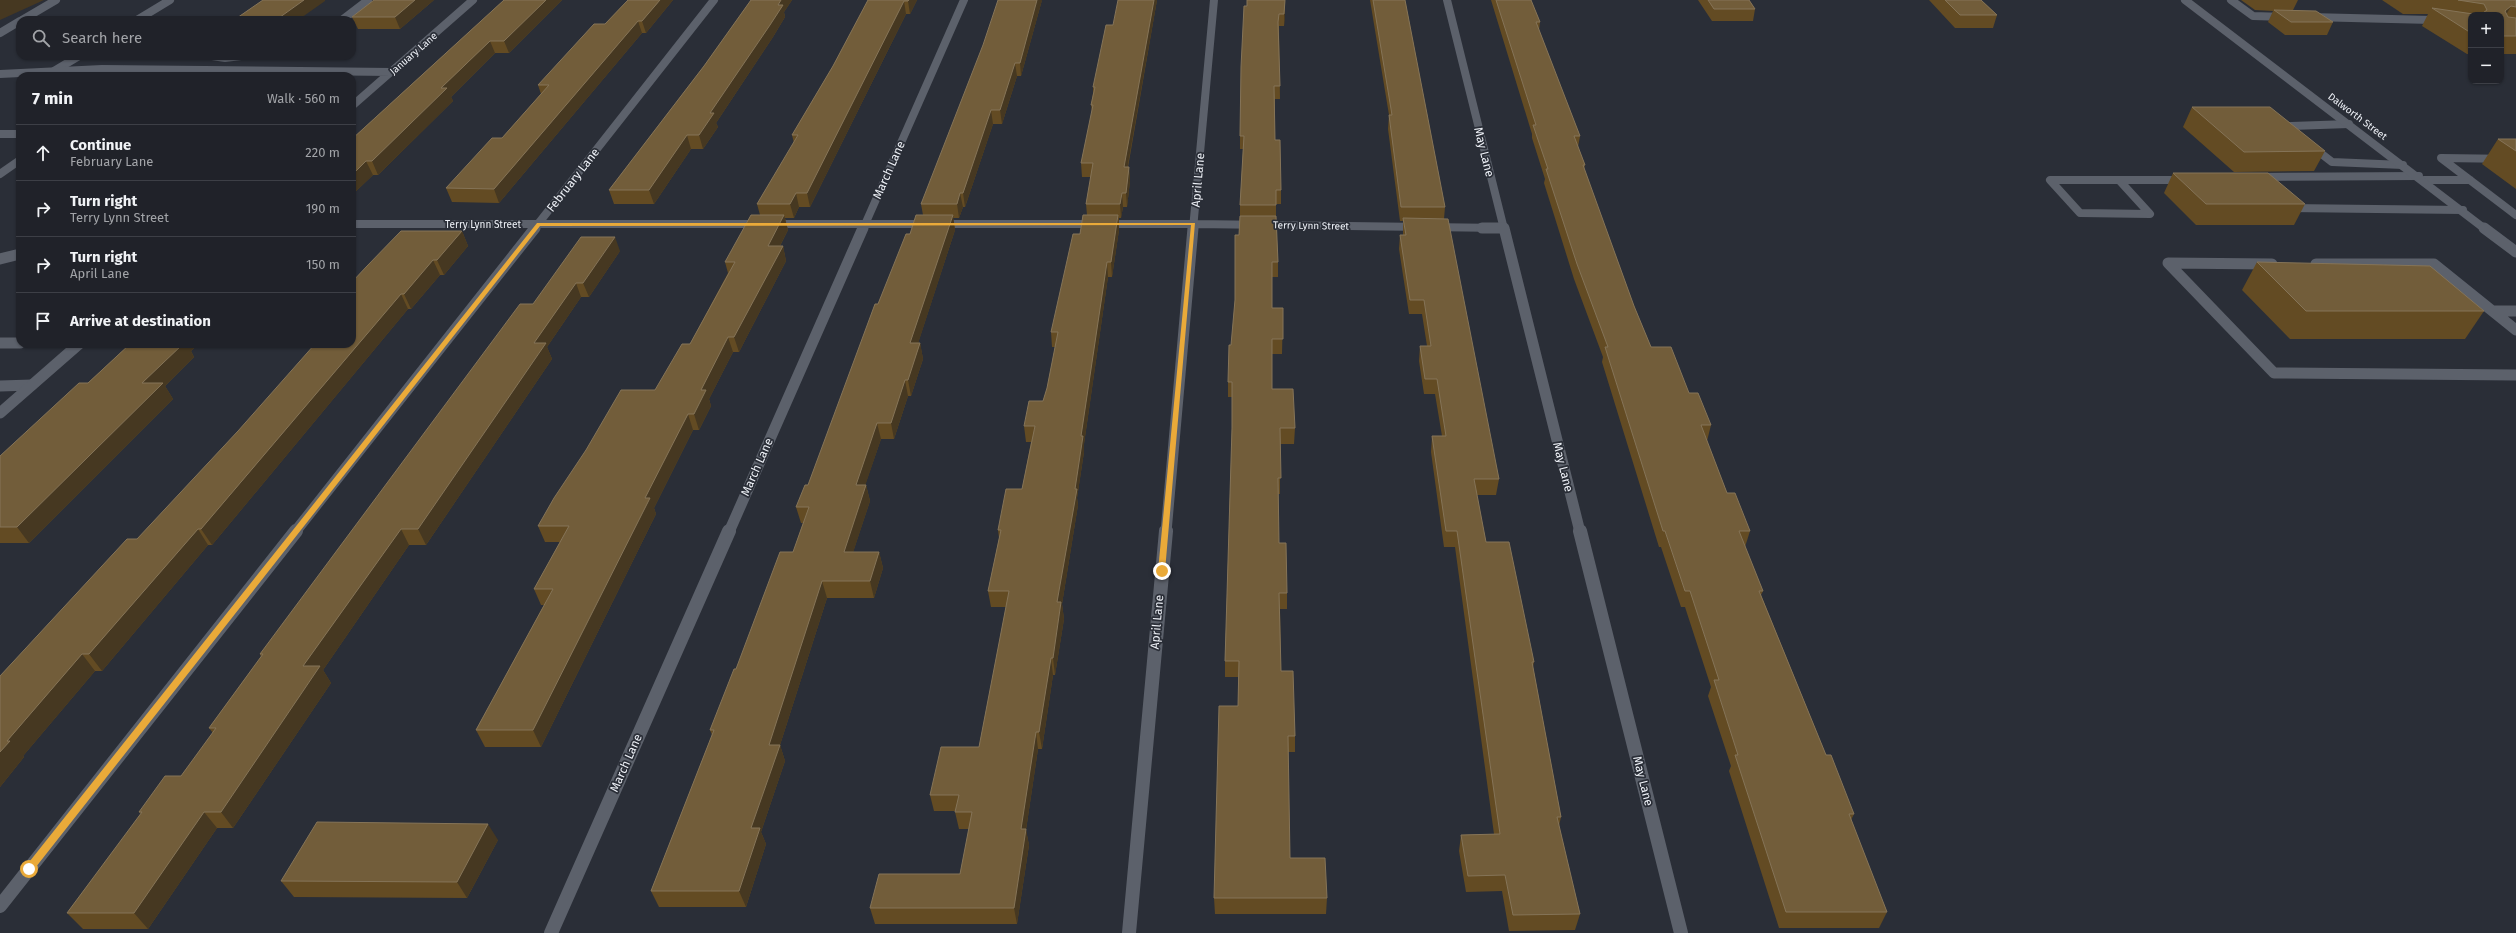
<!DOCTYPE html>
<html lang="en">
<head>
<meta charset="utf-8">
<style>
  :root { --surface:#202229; --page:#282a31; --text:#f1f3f6; --muted:#a2a4a8; --line:#3d3f46 }
  body { margin:0; font-family:"Fira Sans",sans-serif; background:var(--page); color:var(--text) }
  .controls { position:absolute; right:12px; top:12px; display:grid; overflow:hidden; border-radius:8px; box-shadow:0 1px 3px #0004 }
  .controls button { width:36px; height:36px; display:grid; place-items:center; padding:0; border:0; border-bottom:1px solid var(--line); background:var(--surface); color:var(--text); font:20px sans-serif }
  .stop { position:absolute; width:12px; height:12px; margin:-9px; border:3px solid #eaaa39; border-radius:50%; background:#fff }
  .stop.end { background:#eaaa39; border-color:#fff; box-shadow:0 1px 4px #0008 }
  .list { margin:0; padding:0; list-style:none }
  h2 { display:flex; justify-content:space-between; align-items:center; height:52px; margin:0; padding:0 16px; font-size:17px }
  h2 small { font-size:13px; font-weight:400; color:var(--muted) }
  .list li { display:grid; grid-template-columns:26px 1fr auto; gap:12px; align-items:center; box-sizing:border-box; height:56px; padding:0 16px; border-top:1px solid var(--line) }
  .list b { display:block; font-size:15px; white-space:nowrap }
  .list p { margin:0; font-size:13px; white-space:nowrap; color:var(--muted) }
  .list em { font-size:13px; font-style:normal; color:var(--muted) }
  .icon { flex:none; width:22px; height:22px; fill:none; stroke:currentColor; stroke-width:2; stroke-linecap:round; stroke-linejoin:round }
  .map { position:relative; flex:none; width:2516px; height:933px; overflow:hidden }
  .search { position:absolute; background:var(--surface); box-shadow:0 1px 3px #0004; left:16px; top:16px; width:340px; height:44px; display:flex; align-items:center; gap:10px; box-sizing:border-box; padding:0 14px; border-radius:12px; color:var(--muted); font-size:15px }
  .panel { position:absolute; background:var(--surface); box-shadow:0 1px 3px #0004; left:16px; top:72px; width:340px; height:276px; border-radius:12px }
  .map>svg:first-child { display:block }
  .lines { fill:none; stroke-linecap:round; stroke-linejoin:round }
  .service-far1 { stroke:#5c616b; stroke-width:8 }
  .service { stroke:#5c616b; stroke-width:11 }
  .minor-far2 { stroke:#5c616b; stroke-width:8 }
  .minor-far1 { stroke:#5c616b; stroke-width:11 }
  .minor { stroke:#5c616b; stroke-width:14 }
  .tertiary-far1 { stroke:#5c616b; stroke-width:8 }
  .tertiary { stroke:#5c616b; stroke-width:11 }
  .wall { fill:#634b23 }
  .shaded-wall { fill:#463821 }
  .building { fill:#725d3a; stroke:#857458 }
  .route { fill:#eaaa39 }
  .labels { text-anchor:middle; stroke-width:3.5; stroke-linejoin:round; paint-order:stroke }
  .far-street-label { font-size:10px; fill:#eff2f8; stroke:#2a2e37 }
  .street-label { font-size:12px; fill:#eff2f8; stroke:#2a2e37 }
</style>
</head>
<body>
<div class="map">
<svg width="2516" height="933" viewBox="0 0 2516 933">
  <rect width="100%" height="100%" fill="#2a2e37"/>
  <g class="lines">
    <path class="service-far1" d="M2231,0L2253,16L2286,17
      M2310,17L2432,20L2471,26
      M22,20L56,0
      M0,33L20,21
      M212,56L225,58L241,56
      M2349,124L2291,126L2292,131L2332,162L2403,165
      M0,134H20
      M2516,159L2441,158L2516,215
      M0,174L20,160
      M2257,177L2419,176
      M2050,180H2119L2150,214L2080,213Z
      M2119,180H2186
      M2424,180H2470
      M2288,208L2463,210"/>
    <path class="service" d="M0,259L20,254
      M2272,264L2168,263L2274,373L2516,375
      M2316,264H2434L2516,330
      M2494,311H2516
      M0,386L32,385"/>
    <path class="minor-far2" d="M1447,0L1504,229
      M137,20L170,0
      M342,20L368,0
      M54,71L79,56
      M352,224H1194L1503,228
      M534,229L714,0
      M863,229L964,0
      M1193,229L1214,0"/>
    <path class="minor-far1" d="M1482,228H1503
      M1504,228L1580,532
      M0,343H20
      M295,532L535,228
      M729,532L863,228
      M1166,532L1193,228"/>
    <path class="minor" d="M1580,531L1681,933
      M0,906L296,531
      M551,933L729,531
      M1129,933L1166,531"/>
    <path class="tertiary-far1" d="M2185,0L2485,229
      M0,74L102,69L391,72
      M352,106L473,0"/>
    <path class="tertiary" d="M2484,228L2516,252
      M0,413L79,344"/>
  </g>
  <path class="wall" d="M434,0L400,29H358L352,17Z
    M504,0H562L509,53H495L451,97L453,101L378,175H373L352,195V139Z
    M628,0H673L646,33H642L499,203L452,202L446,188L502,138L541,94L538,85L605,24Z
    M751,0H792L784,12L785,17L773,37L716,123L718,127L703,149H691L654,204H614L609,190L704,66Z
    M868,0H917L910,14H906L810,207H799L794,218H785L788,230L780,246H783L786,261L739,352H733L709,399L711,406L699,430H693L654,508L656,514L541,747H485L476,730L544,605H541L534,589L560,542H545L538,526L655,390L690,344L728,273L725,262L760,215L757,204L794,143L792,135L833,66Z
    M1042,0L1021,76H1017L1002,124H993L965,207H963L959,218H953L955,230L918,343H920L923,359L911,396H908L894,439H881L865,485H866L870,501L853,552H879L883,568L874,598H827L780,745L785,761L761,832L766,844L746,907H659L651,891L712,735L710,730L736,669L793,552L803,523H801L796,507L808,485L878,304L910,234L923,215L921,204Z
    M1157,0L1128,167H1129L1130,181L1127,207H1123L1121,218H1119V230L1112,277H1108L1084,444V452L1077,498L1078,505L1062,604L1064,619L1055,675H1053L1042,749H1038L1026,830L1029,845L1017,924H875L870,908L960,874L969,829H959L955,812L956,811H934L930,795L979,747L1006,607H991L988,591L999,538L998,530L1022,489L1031,442H1026L1024,426L1043,401L1047,388L1055,347H1052L1051,332L1080,234L1087,215L1086,204L1091,177H1082L1081,163L1092,112L1091,105L1093,93V87L1113,25Z
    M1285,0V15L1284,26H1279L1280,99H1275V140L1281,190V204H1276V216L1278,262V277H1272V308H1283L1282,354H1272V389L1295,428L1294,444H1280V494H1278L1279,543L1287,593V609H1280L1281,671L1295,736V752H1288L1290,858L1327,898L1326,914H1215L1214,898L1238,706V677H1225V661L1232,428V397H1228V382L1235,300L1240,216V205L1243,149H1240V136L1247,6Z
    M1370,0H1405L1445,207L1444,219L1499,479L1496,495H1477L1486,542L1534,662L1533,667L1561,817L1559,826L1580,914L1575,930L1509,931L1502,891L1466,892L1459,851L1461,835L1494,834L1455,547H1444L1431,452L1432,436H1442L1435,394H1424L1419,361L1420,346H1427L1422,314H1409L1399,249L1400,235H1403V221H1400L1388,129L1389,115Z
    M1491,0H1531L1540,22L1539,31L1580,136L1578,147L1585,165L1584,169L1634,306L1651,347L1689,393L1711,425L1707,441L1727,493L1750,531L1745,547L1763,591L1761,595L1826,755L1854,814L1851,820L1887,912L1879,928H1779L1729,771L1731,766L1708,696L1711,687L1685,607H1681L1661,547H1659L1602,362L1603,357L1574,279L1544,183L1545,179L1532,138V134Z
    M1698,0H1749L1755,9L1753,21H1712Z
    M1929,0H1981L1997,15L1993,28H1955Z
    M2241,0H2298L2293,10L2333,22L2327,35H2285L2268,22L2273,11L2255,10Z
    M2382,0H2516V54H2501V15H2471V54H2467L2422,26L2428,14H2403Z
    M2192,107L2325,151L2314,171L2234,172L2183,127Z
    M2498,139H2516V189L2482,164Z
    M2173,173L2305,204L2294,225H2196L2164,193Z
    M462,231L468,246L444,275H440L411,309H408L212,545H208L102,671H95L23,756L24,757L0,787V676L137,539L352,344V282Z
    M620,251L589,297H581L547,347L552,359L426,545H409L323,670L331,683L233,828H217L148,929H83L67,913L141,814L139,812L181,776L213,733L209,728L261,657L260,654L533,304Z
    M2257,262L2484,311L2465,339H2290L2242,290Z
    M130,344H198L191,351L194,357L165,386L173,399L29,543H0V456L88,383Z
    M498,840L467,898L294,897L281,881Z"/>
  <path class="shaded-wall" d="M0,0H44L0,20Z
    M304,0H325V1L298,20H276Z
    M415,0H434L400,29L395,17Z
    M546,0H562L509,53L504,41Z
    M660,0H673L646,33L642,21Z
    M781,0H792L784,12L785,17L773,37L716,123L718,127L703,149L699,135L710,113Z
    M909,0H917L910,14L908,1Z
    M1037,0H1042L1021,76L1020,63Z
    M1154,0H1157L1125,181L1124,167Z
    M904,1L906,14L810,207L807,193Z
    M1285,3V15L1284,26V14Z
    M2511,6L2501,24L2505,11Z
    M638,21L642,33L499,203L494,189Z
    M490,41L495,53L451,97L453,101L378,175L372,161L441,88Z
    M1015,63L1017,76L1002,124L1000,110Z
    M991,110L993,124L965,207L963,193Z
    M687,135L691,149L654,204L649,190Z
    M366,161L373,175L352,195V175Z
    M1129,167L1130,181L1127,207L1126,193Z
    M796,193L799,207L794,218L790,204Z
    M960,193L963,207L959,218L957,204Z
    M1122,193L1123,207L1121,218L1120,204Z
    M784,215L788,230L772,261L768,246Z
    M953,215L955,230L913,359L910,343Z
    M1118,215L1119,230L1112,277L1111,262Z
    M462,231L468,246L444,275L437,260Z
    M615,237L620,251L589,297L583,283Z
    M783,246L786,261L739,352L734,337Z
    M433,260L440,275L411,309L404,294Z
    M1107,262L1108,277L1084,444V452L1077,498L1078,505L1062,604L1064,619L1055,675L1053,658L1057,602L1075,489L1081,436Z
    M576,283L581,297L547,347L552,359L426,545L418,529L534,343Z
    M401,294L408,309L212,545L201,529Z
    M728,337L733,352L709,399L711,406L699,430L694,414L701,390Z
    M920,343L923,359L911,396L908,380Z
    M177,344H198L191,351L194,357L165,386L173,399L29,543L17,527Z
    M905,380L908,396L894,439L891,423Z
    M688,414L693,430L654,508L656,514L541,747L533,730L645,498Z
    M877,423L881,439L860,501L856,485Z
    M866,485L870,501L848,568L844,552Z
    M198,529L208,545L102,671L89,654Z
    M401,529L409,545L323,670L331,683L233,828L221,812L303,666Z
    M879,552L883,568L874,598L870,581Z
    M822,581L827,598L780,745L785,761L761,832L766,844L746,907L739,891L751,828L769,745Z
    M82,654L95,671L23,756L24,757L0,787V752L7,741Z
    M1051,658L1053,675L1042,749L1039,732Z
    M1036,732L1038,749L1026,830L1029,845L1017,924L1014,908L1021,829Z
    M204,812L217,828L148,929L134,913Z
    M488,824L498,840L467,898L457,882Z"/>
  <path class="building" d="M263,0H304L276,20H234Z
    M374,0H415L395,17H352Z
    M504,0H546L504,41H490L441,88H447L372,161H366L352,175V139Z
    M628,0H660L642,21H638L494,189L446,188L492,138H502L549,85H538L594,24H605Z
    M751,0H781L778,5H783L770,25L710,113H714L699,135H687L649,190H609L704,66Z
    M868,0H909L908,1H904L807,193H796L790,204H757L798,135H792L833,66Z
    M998,0H1037L1020,63H1015L1000,110H991L963,193H960L957,204H921L983,45Z
    M1118,0H1154L1124,167H1129L1126,193H1122L1120,204H1086L1093,163H1081L1093,105H1091L1095,87H1093L1106,25H1113Z
    M1247,0H1285L1284,14H1279L1278,22L1280,86H1274L1275,140H1280L1281,190H1276V205H1240L1244,136H1240L1241,67L1244,6H1247Z
    M1373,0H1405L1445,207H1401L1389,115H1392Z
    M1496,0H1531L1540,22H1536L1580,136H1574L1585,165H1583L1634,306L1651,347H1671L1689,393H1698L1711,425H1701L1727,493H1735L1750,531H1739L1763,591H1759L1826,755H1831L1854,814H1849L1887,912H1786L1735,755H1738L1714,680H1719L1690,591H1685L1665,531H1663L1605,347H1608L1577,264L1546,169H1548L1533,125H1536Z
    M1708,0H1749L1755,9H1714Z
    M1945,0H1981L1997,15H1960Z
    M2458,0H2516V7L2511,6L2505,11L2508,17L2516,18V36H2501V15H2471V33L2432,8L2480,15L2487,10L2484,4Z
    M2274,10L2316,11L2333,22H2291Z
    M2192,107H2270L2325,151L2244,152Z
    M2498,139H2516V151Z
    M2173,173H2268L2305,204H2206Z
    M751,215H784L768,246H783L734,337H728L701,390H706L694,414H688L645,498H650L533,730H476L553,589H534L569,526H538L554,498L586,450L621,390H655L682,344H690L735,262H725Z
    M916,215H953L910,343H920L908,380H905L891,423H877L856,485H866L844,552H879L870,581H822L769,745H780L751,828H760L739,891H651L714,730H710L734,669H736L780,552H793L809,507H796L805,485H808L875,304H878L906,234H910Z
    M1083,215H1118L1111,262H1107L1081,436H1083L1075,489H1077L1057,602H1061L1053,658H1051L1039,732H1036L1021,829H1026L1014,908H870L879,874H960L972,812H955L959,795H930L941,747H979L1009,591H988L1001,530H998L1006,489H1022L1035,426H1024L1029,401H1043L1047,388L1058,332H1051L1073,234H1080Z
    M1240,216H1276L1278,262H1272V308H1283V339H1272V389H1293L1295,428H1280L1281,478H1278L1279,543H1286L1287,593H1279L1281,671H1293L1295,736H1288L1290,858H1325L1327,898H1214L1219,706H1238L1239,661H1225L1232,428V382H1228L1229,345H1231L1235,300V235H1239Z
    M1403,218L1448,219L1499,479H1474L1486,542H1509L1534,662H1532L1561,817H1557L1580,914L1513,915L1505,875L1468,876L1461,835L1500,834L1457,531H1446L1432,436H1446L1437,379H1425L1420,346H1431L1424,300H1410L1400,235H1406Z
    M401,231H462L437,260H433L404,294H401L201,529H198L89,654H82L7,741H10L0,752V676L127,539H137L238,431L315,344H352V282L367,266Z
    M581,237H615L583,283H576L534,343H546L418,529H401L303,666H320L221,812H204L134,913H67L142,812H139L165,776H181L216,728H209L263,654H260L520,304H533Z
    M2257,262L2430,266L2484,311H2306Z
    M130,344H183L142,383H163L17,527H0V456L79,383H88Z
    M317,822L488,824L457,882L281,881Z"/>
  <path class="route" d="M537,223H1195L1165,571L1162,573L1158,571L1191,225L540,226L32,872H26V866Z"/>
  <g class="labels">
    <g class="far-street-label">
      <text transform="translate(413 53) rotate(-41)" y="4">January Lane</text>
      <text transform="translate(2358 116) rotate(37)" y="4">Dalworth Street</text>
      <text x="483" y="228">Terry Lynn Street</text>
      <text transform="translate(1311 225) rotate(1)" y="4">Terry Lynn Street</text>
    </g>
    <g class="street-label">
      <text transform="translate(1484 152) rotate(76)" y="4">May Lane</text>
      <text transform="translate(889 170) rotate(-66)" y="4">March Lane</text>
      <text transform="translate(573 180) rotate(-52)" y="4">February Lane</text>
      <text transform="translate(1198 180) rotate(-85)" y="4">April Lane</text>
      <text transform="translate(757 467) rotate(-66)" y="4">March Lane</text>
      <text transform="translate(1563 467) rotate(76)" y="4">May Lane</text>
      <text transform="translate(1157 622) rotate(-85)" y="4">April Lane</text>
      <text transform="translate(626 763) rotate(-66)" y="4">March Lane</text>
      <text transform="translate(1643 781) rotate(76)" y="4">May Lane</text>
    </g>
  </g>
</svg>
<div class="controls">
<button>+</button>
<button>−</button>
</div>
<div class="stop" style="left:29px;top:869px"></div>
<div class="stop end" style="left:1162px;top:571px"></div>
<div class="search"><svg class="icon" aria-label="search" viewBox="0 0 24 24"><circle cx="10" cy="10" r="6"/><path d="M15 15l6 6"/></svg>Search here</div>
<section class="panel">
<h2>7 min<small>Walk · 560 m</small></h2>
<ul class="list">
<li><svg class="icon" aria-label="ahead" viewBox="0 0 24 24"><path d="M12 20V5M6 11l6-6 6 6"/></svg><div><b>Continue</b><p>February Lane</p></div><em>220 m</em></li>
<li><svg class="icon" aria-label="right" viewBox="0 0 24 24"><path d="M7 20v-9h11M14 6l5 5-5 5"/></svg><div><b>Turn right</b><p>Terry Lynn Street</p></div><em>190 m</em></li>
<li><svg class="icon" aria-label="right" viewBox="0 0 24 24"><path d="M7 20v-9h11M14 6l5 5-5 5"/></svg><div><b>Turn right</b><p>April Lane</p></div><em>150 m</em></li>
<li><svg class="icon" aria-label="arrive" viewBox="0 0 24 24"><path d="M6 21V4h12l-3 4 3 4H6"/></svg><div><b>Arrive at destination</b></div></li>
</ul>
</section>
</div>
</body>
</html>
